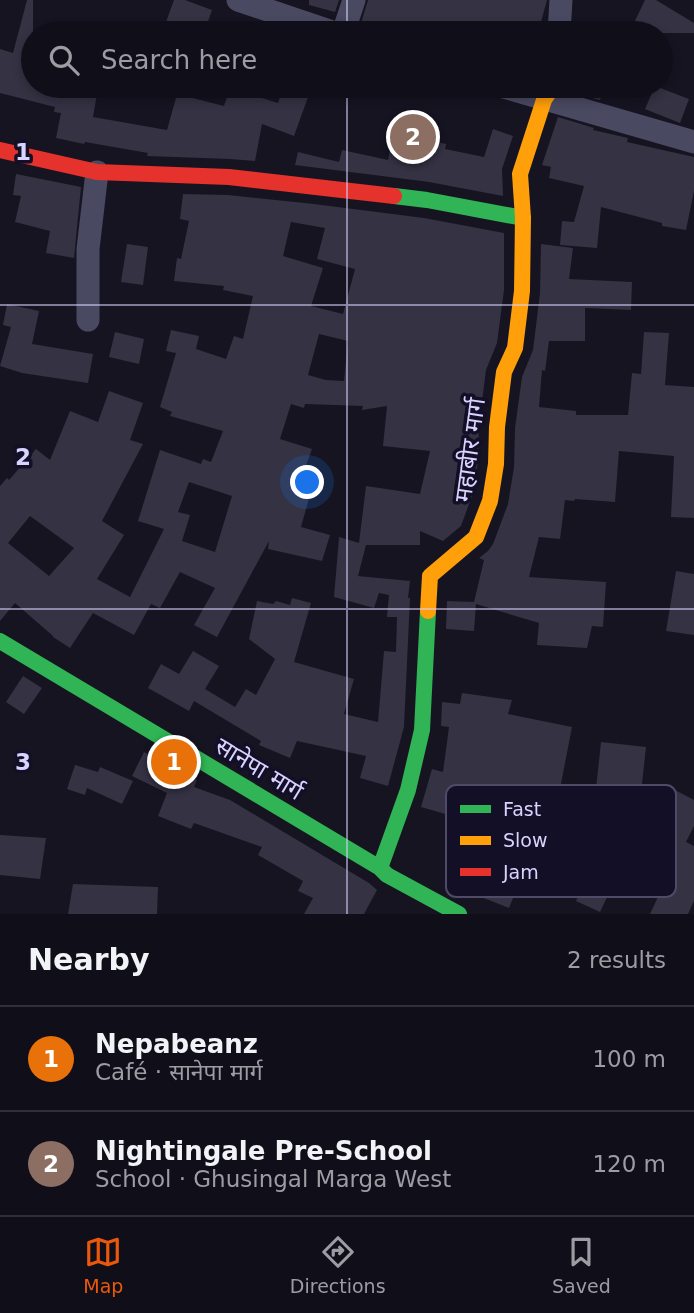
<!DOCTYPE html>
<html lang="en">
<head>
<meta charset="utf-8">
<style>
  :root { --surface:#100f19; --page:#1e1d26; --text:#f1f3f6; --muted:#9c9ca2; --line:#302f38; --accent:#ea580c }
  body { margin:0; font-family:"DejaVu Sans","Noto Sans Devanagari",sans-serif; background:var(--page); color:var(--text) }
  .you { position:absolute; left:308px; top:483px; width:24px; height:24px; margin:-18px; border:5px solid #fff; border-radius:50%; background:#1a73e8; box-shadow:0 0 0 10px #1a73e833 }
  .badge { display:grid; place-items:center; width:46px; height:46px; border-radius:50%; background:var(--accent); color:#fff; font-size:23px; font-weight:700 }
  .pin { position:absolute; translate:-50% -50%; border:4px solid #fff; box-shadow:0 2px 7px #0006 }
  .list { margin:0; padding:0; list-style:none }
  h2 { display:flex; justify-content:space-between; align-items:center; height:91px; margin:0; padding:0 28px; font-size:30px }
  h2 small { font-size:23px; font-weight:400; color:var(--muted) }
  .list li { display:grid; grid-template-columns:46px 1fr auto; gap:21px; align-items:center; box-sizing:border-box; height:105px; padding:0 28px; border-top:2px solid var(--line) }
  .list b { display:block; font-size:26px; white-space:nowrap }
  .list p { margin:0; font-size:23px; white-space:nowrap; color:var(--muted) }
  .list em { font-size:23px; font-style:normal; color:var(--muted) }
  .icon { flex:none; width:38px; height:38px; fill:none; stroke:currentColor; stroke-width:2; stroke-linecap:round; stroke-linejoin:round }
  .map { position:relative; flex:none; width:694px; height:914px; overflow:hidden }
  .search { position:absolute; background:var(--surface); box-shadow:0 4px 10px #0003; left:21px; right:21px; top:21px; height:77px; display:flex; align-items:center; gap:18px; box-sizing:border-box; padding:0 24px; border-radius:38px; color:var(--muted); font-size:26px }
  .sheet { height:301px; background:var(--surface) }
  nav { display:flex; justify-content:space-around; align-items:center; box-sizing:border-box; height:98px; border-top:2px solid var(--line); background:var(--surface); font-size:19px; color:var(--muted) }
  nav a { display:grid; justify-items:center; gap:4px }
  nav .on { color:var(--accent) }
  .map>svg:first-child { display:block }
  .building { fill:#343243; fill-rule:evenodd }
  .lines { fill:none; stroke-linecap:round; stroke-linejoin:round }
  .street { stroke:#4a4962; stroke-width:23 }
  .fast { stroke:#30b455; stroke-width:16 }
  .slow { stroke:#ff9f0a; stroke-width:16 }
  .jam { stroke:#e5322d; stroke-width:16 }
  .grid { fill:none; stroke:#d9d4ff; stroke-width:2; stroke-opacity:0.55 }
  .labels { text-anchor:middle; stroke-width:7; stroke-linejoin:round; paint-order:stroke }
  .street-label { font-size:24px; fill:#d9d4ff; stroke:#130f26 }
  .key { fill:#130f26; stroke:#4e4a67; stroke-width:2 }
  .key-label { font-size:19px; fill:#d9d4ff }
  .grid-label { font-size:23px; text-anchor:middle; font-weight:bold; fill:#d9d4ff; stroke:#130f26; stroke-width:7; stroke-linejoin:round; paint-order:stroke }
</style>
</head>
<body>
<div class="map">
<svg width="694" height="914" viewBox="0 0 694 914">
  <rect width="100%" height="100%" fill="#161421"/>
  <path class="building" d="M27,0H33V86H97L95,94H97L93,117L167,130L177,94L224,106L230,88L278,103L284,86H312L294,136L262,124L255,161L230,159L147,156L148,153L85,142L84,144L56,138L61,113L54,112L55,107L0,93V49L13,53Z
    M174,0H185L212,10L204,33H162Z
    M309,0H339L335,12L309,5Z
    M368,0H547L538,33H358Z
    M645,0H656L694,23V33H646L632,27Z
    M571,86H605L600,100L570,92Z
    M655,86L689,99L680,123L645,109Z
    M558,117L594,128L593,130L628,138L627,142L694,157V191L686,230L662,226V223L601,207L597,248L560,245L562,221L574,222L584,186L549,178L551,167L542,165Z
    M493,129L513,136L502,169L503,196L429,182L295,165L298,152L339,162L342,150L388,160L393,134L446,144L445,149L484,157Z
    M16,174L81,187L74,258L46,253L50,231L15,222L21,196L13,195Z
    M183,194L228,195L314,204L424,218L504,233V290L497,343L486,370L479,425L478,462L472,496L461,526L443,541L420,531V545H366L358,576L410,581L408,598H410L404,727L388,786L360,778L366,756L297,741L290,758L259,745L261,741L194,701L189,711L148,688L161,664L179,674L193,651L219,666L205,689L235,707L246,689L256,695L275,659L249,639L257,601L273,604L276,601L290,605L292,598L311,603L294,662L354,679L344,714L378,722L384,651L396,652L397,617H387L389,595L379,593L374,608L334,597L339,537L359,543L366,486L420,494L430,451L383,446L387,406L362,410L363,406L305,404L304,408L291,404L280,439L312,449L303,474L315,477L301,527L330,535L322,561L268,549L269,541L217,637L194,625L215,588L180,572L160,608L151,604L134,635L93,613L70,648L53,637V636L15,603L0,621V486L7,478L9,480L36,449L50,460L70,411L98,422L109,391L143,403L130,440L143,444L102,521L124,535L97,579L130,597L164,529L138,521L160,450L201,464L203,459L211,462L223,431L170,416L172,412L160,407L176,353L166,351L171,330L199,336L196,349L226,359L234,336L243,339L253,296L223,290L224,286L174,281L177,258L181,259L189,221L180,219ZM291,222L325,228L317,259L355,269L343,314L311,306L323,268L283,256ZM319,334L348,341L344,381L326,380L308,375ZM189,482L232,496L215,552L182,541L190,515L178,512ZM30,516L74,548L49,576L8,543Z
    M127,244L148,247L143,285L121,282Z
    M541,244L573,248L569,279L632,282L631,310L585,308V341H549L545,371L542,370L539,407L576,411V415H628L632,373L641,374L644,332L669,333L665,385L694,387V518L671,517L674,456L619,451L615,502L575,499L574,501L565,500L560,539L539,537L529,577L606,582L603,627L592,626L587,648L537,645L539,623L476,604L474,631L446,629L447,601L474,602L484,560L479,558L488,551L493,544L508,504L514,467L515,428L522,377L533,350L540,293Z
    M7,304L39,311L32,344L93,354L88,383L22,373L0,366L11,327L3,325Z
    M115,332L144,339L139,364L109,357Z
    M676,571L694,574V635L666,631Z
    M23,676L42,688L24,714L6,702Z
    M462,693L512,700L508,714L572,727L559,794L526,790L557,804L554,819L605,839L610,828L636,839L633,868L675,790L694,800V826L686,842L694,846V901L688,914H650L664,884L623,864L600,912L576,901L587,878L450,825L452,816L421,807L432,769L443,772L449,727L441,726L442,702L460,704Z
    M601,742L646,747L640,803L595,798Z
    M144,752L167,764L168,763L197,780L194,787L230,800L369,883L377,890L364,914H304L313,898L298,891L303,881L258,855L262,847L194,823L191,829L158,816L167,793L132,776Z
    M75,765L98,772L100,767L133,781L122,804L87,788L85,795L67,789Z
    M0,835L46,838L40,879L0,875Z
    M492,870L519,883L509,908L481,897Z
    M73,884L158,887L157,914H68Z"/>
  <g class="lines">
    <path class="street" d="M238,0L335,33
      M343,33L354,0
      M559,33L561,0
      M500,86L694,142
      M88,320V249L97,172"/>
    <path class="fast" d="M394,196L427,200L523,218
      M0,641L380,868L387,875L459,914
      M380,868L408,790L422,730L428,611"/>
    <path class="slow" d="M428,611L430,576L476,537L490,501L496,464L497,427L504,372L515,348L522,291L523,218L520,174L544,100L553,86"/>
    <path class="jam" d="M0,150L97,172L229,177L394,196"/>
  </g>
  <path class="grid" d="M347,0V33M347,86V914M0,305H694M0,609H694"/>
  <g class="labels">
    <g class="street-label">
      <text transform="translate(470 450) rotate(-82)" y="8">महाबीर मार्ग</text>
      <text transform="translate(259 769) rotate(31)" y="8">सानेपा मार्ग</text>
    </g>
  </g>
  <rect x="446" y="785" width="230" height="112" rx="10" class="key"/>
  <rect x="460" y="805" width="31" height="8" fill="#30b455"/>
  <rect x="460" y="836" width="31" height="9" fill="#ff9f0a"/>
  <rect x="460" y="868" width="31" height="8" fill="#e5322d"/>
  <g class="key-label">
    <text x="503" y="816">Fast</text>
    <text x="503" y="847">Slow</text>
    <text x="503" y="879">Jam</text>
  </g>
  <g class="grid-label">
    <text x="23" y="160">1</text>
    <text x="23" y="465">2</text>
    <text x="23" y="770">3</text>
  </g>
</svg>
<div class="you"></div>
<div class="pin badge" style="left:174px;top:762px;background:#e8710a">1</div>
<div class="pin badge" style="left:413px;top:137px;background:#8d6e63">2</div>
<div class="search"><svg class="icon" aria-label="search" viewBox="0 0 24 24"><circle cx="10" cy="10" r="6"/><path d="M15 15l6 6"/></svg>Search here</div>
</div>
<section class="sheet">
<h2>Nearby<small>2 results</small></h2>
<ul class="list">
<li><span class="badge" style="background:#e8710a">1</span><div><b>Nepabeanz</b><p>Café · सानेपा मार्ग</p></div><em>100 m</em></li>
<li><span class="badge" style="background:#8d6e63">2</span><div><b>Nightingale Pre-School</b><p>School · Ghusingal Marga West</p></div><em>120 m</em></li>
</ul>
</section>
<nav>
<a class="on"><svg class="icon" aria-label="map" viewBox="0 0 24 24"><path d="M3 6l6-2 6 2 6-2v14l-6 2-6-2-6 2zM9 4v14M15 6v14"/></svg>Map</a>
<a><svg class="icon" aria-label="directions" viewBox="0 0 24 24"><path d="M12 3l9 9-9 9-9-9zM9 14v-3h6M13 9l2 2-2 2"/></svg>Directions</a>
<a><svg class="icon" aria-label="saved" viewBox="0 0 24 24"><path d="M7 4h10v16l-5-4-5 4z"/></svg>Saved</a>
</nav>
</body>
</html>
